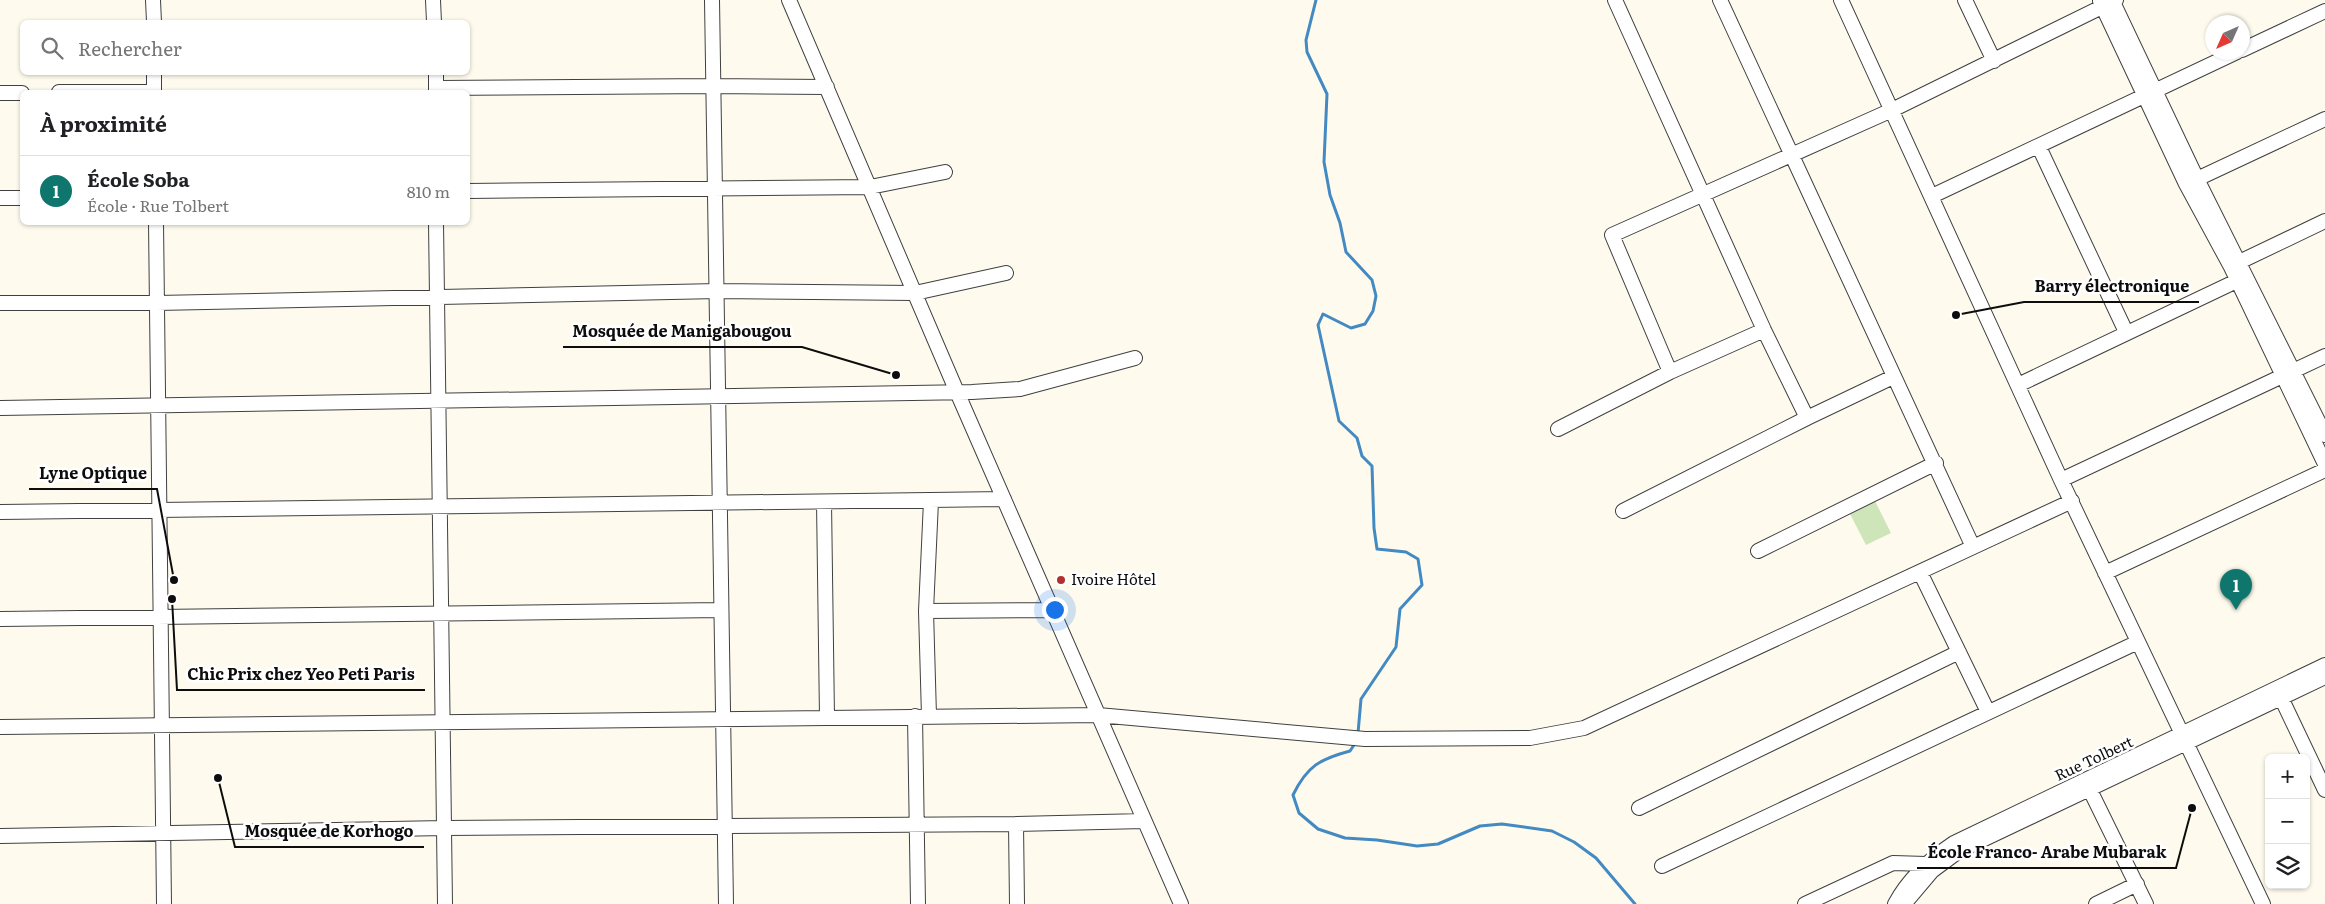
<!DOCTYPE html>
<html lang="fr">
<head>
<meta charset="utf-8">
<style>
  :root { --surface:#fff; --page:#f6f6f6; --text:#202124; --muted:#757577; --line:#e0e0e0; --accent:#0f766e }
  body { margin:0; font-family:Literata,serif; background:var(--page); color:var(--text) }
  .controls { position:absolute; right:15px; bottom:15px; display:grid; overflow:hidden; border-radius:8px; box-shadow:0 1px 4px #0004 }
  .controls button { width:45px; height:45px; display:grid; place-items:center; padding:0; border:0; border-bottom:1px solid var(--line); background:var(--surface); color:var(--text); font:25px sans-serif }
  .compass { position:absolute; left:2205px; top:15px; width:45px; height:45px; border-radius:50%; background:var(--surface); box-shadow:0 1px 4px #0004; rotate:225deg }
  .you { position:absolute; left:1054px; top:609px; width:18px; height:18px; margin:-12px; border:4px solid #fff; border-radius:50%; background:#1a73e8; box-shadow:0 0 0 8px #1a73e833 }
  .badge { display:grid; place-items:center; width:32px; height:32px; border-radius:50%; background:var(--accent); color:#fff; font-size:16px; font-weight:700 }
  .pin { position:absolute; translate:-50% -41px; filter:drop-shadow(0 1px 2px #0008) }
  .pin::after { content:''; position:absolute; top:26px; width:18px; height:15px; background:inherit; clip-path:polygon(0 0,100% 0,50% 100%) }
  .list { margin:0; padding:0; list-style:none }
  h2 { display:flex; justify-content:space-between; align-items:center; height:65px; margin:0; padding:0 20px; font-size:21px }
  h2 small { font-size:16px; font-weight:400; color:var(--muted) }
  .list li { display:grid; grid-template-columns:32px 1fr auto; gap:15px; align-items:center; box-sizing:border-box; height:70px; padding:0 20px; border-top:1px solid var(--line) }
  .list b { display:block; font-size:19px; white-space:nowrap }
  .list p { margin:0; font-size:16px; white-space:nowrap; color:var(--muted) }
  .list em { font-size:16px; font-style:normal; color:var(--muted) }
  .icon { flex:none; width:28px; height:28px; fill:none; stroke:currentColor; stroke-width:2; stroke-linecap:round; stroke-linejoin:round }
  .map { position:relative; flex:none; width:2325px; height:904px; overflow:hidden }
  .search { position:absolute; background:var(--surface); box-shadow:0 1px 4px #0004; left:20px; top:20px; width:450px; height:55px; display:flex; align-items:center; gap:12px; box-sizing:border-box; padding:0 18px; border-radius:8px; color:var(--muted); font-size:19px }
  .panel { position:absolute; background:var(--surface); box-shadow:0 1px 4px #0004; left:20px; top:90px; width:450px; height:135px; border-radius:8px }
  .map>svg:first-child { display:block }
  .green { fill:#cee5ba }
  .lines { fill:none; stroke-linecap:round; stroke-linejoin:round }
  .stream { stroke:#4389c2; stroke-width:3 }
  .minor-casing { stroke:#404040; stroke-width:16 }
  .minor { stroke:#fff; stroke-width:14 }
  .poi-dot { fill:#b13030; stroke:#fff; stroke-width:2 }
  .labels { text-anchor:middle; stroke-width:5; stroke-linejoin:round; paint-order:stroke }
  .poi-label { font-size:15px; fill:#0d0d0d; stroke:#fff; text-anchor:start }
  .street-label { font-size:15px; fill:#0d0d0d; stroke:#fff }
  .leader { fill:none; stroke:#0d0d0d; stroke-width:2 }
  .callout-dot { fill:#0d0d0d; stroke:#fff; stroke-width:2 }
  .callout-label { font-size:16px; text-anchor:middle; font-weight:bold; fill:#0d0d0d; stroke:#fff; stroke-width:5; stroke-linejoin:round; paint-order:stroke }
</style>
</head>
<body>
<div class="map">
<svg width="2325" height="904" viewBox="0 0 2325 904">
  <rect width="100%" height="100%" fill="#fefbee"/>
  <path class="green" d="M1874,499L1891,533L1866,545L1849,512Z"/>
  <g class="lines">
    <path class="stream" d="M1316,0L1306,40L1307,52L1327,94L1324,162L1330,195L1340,223L1346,252L1372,280L1376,296L1373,311L1365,324L1351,328L1323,314L1318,325L1339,421L1357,438L1362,456L1372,466L1374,528L1377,549L1406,552L1418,559L1422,585L1400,609L1396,647L1361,699L1358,733
      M1356,742L1350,751C1320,759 1307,766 1293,795L1299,813L1318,829L1345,838L1377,840L1417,846L1438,844L1480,826L1502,824L1552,831L1574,842L1596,858L1635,904"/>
    <defs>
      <path id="minor" d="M153,0L154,22
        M433,0L434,22
        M712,0L726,904
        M789,0L957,392L1181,904
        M1615,0L1764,330L1807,418
        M1720,0L1973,547
        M1841,0L2061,480L2263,904
        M1965,0L1994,61
        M2112,0L2197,179L2325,435
        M2100,1L2186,184L2231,267L2325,464
        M2242,50L2325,11
        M154,72V92
        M436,72V92
        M436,88L713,86L827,87
        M59,92H154
        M0,93H22
        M2039,147L2126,332
        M2197,179L2325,119
        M468,191L870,187L945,172
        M1932,196L2237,52
        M0,198H22
        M156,222L164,904
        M436,222L445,904
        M2233,265L2325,221
        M0,303H157L718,291L915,293L1006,273
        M1670,372L1612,235L1892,110L2116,0
        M2018,385L2245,277
        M0,408L972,392L1020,389L1135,358
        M1558,429L1670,372L1764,330
        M2061,480L2325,356
        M824,502L827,717
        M1623,511L1807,418L1893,377
        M0,512L1004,499
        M1758,551L1936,463
        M1920,572L1988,712
        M2105,573L2325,470
        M926,611L1052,610
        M0,619L721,610
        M2277,689L2325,790
        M915,716L918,904
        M929,716L926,611L931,501
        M0,727L1098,715L1365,739L1530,738L1584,728L2072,501
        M2090,790L2146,904
        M1639,808L1959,652
        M1016,824L1017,904
        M0,836L445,828L1016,824L1144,821
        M1662,866L2138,642
        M1905,903L1932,871L1959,851L2325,677
        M1805,904L1893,863L1926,864
        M1895,904C1909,878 1930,859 1954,843L2325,665
        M2096,904L2137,884"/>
    </defs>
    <use href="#minor" class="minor-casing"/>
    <use href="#minor" class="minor"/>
  </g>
  <circle class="poi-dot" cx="1061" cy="580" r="5"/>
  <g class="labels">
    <g class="poi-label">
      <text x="1071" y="585">Ivoire Hôtel</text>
    </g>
    <g class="street-label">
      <text transform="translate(2094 759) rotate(-25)" y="5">Rue Tolbert</text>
    </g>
  </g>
  <path class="leader" d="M1956 315L2024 302H2199M896 375L802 347H563M174 580L157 489H29M172 599L177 690H425M218 778L235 847H424M2192 808L2176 868H1917"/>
  <g class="callout-dot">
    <circle cx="1956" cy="315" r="5"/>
    <circle cx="896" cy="375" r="5"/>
    <circle cx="174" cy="580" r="5"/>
    <circle cx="172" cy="599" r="5"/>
    <circle cx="218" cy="778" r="5"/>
    <circle cx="2192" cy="808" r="5"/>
  </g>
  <g class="callout-label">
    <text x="2112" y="292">Barry électronique</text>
    <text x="682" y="337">Mosquée de Manigabougou</text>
    <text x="93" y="479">Lyne Optique</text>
    <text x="301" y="680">Chic Prix chez Yeo Peti Paris</text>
    <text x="329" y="837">Mosquée de Korhogo</text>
    <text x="2047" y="858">École Franco- Arabe Mubarak</text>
  </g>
</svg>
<div class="controls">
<button>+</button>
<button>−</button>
<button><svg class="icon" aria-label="layers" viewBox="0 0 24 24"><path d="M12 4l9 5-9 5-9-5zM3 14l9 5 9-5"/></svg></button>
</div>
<svg class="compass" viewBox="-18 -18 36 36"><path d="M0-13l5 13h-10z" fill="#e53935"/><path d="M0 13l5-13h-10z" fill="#757577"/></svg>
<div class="you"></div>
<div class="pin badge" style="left:2236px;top:610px">1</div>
<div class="search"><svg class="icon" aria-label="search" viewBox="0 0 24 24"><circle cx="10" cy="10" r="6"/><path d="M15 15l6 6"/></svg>Rechercher</div>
<section class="panel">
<h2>À proximité<small></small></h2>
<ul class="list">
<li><span class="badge">1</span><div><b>École Soba</b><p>École · Rue Tolbert</p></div><em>810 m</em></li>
</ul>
</section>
</div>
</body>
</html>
